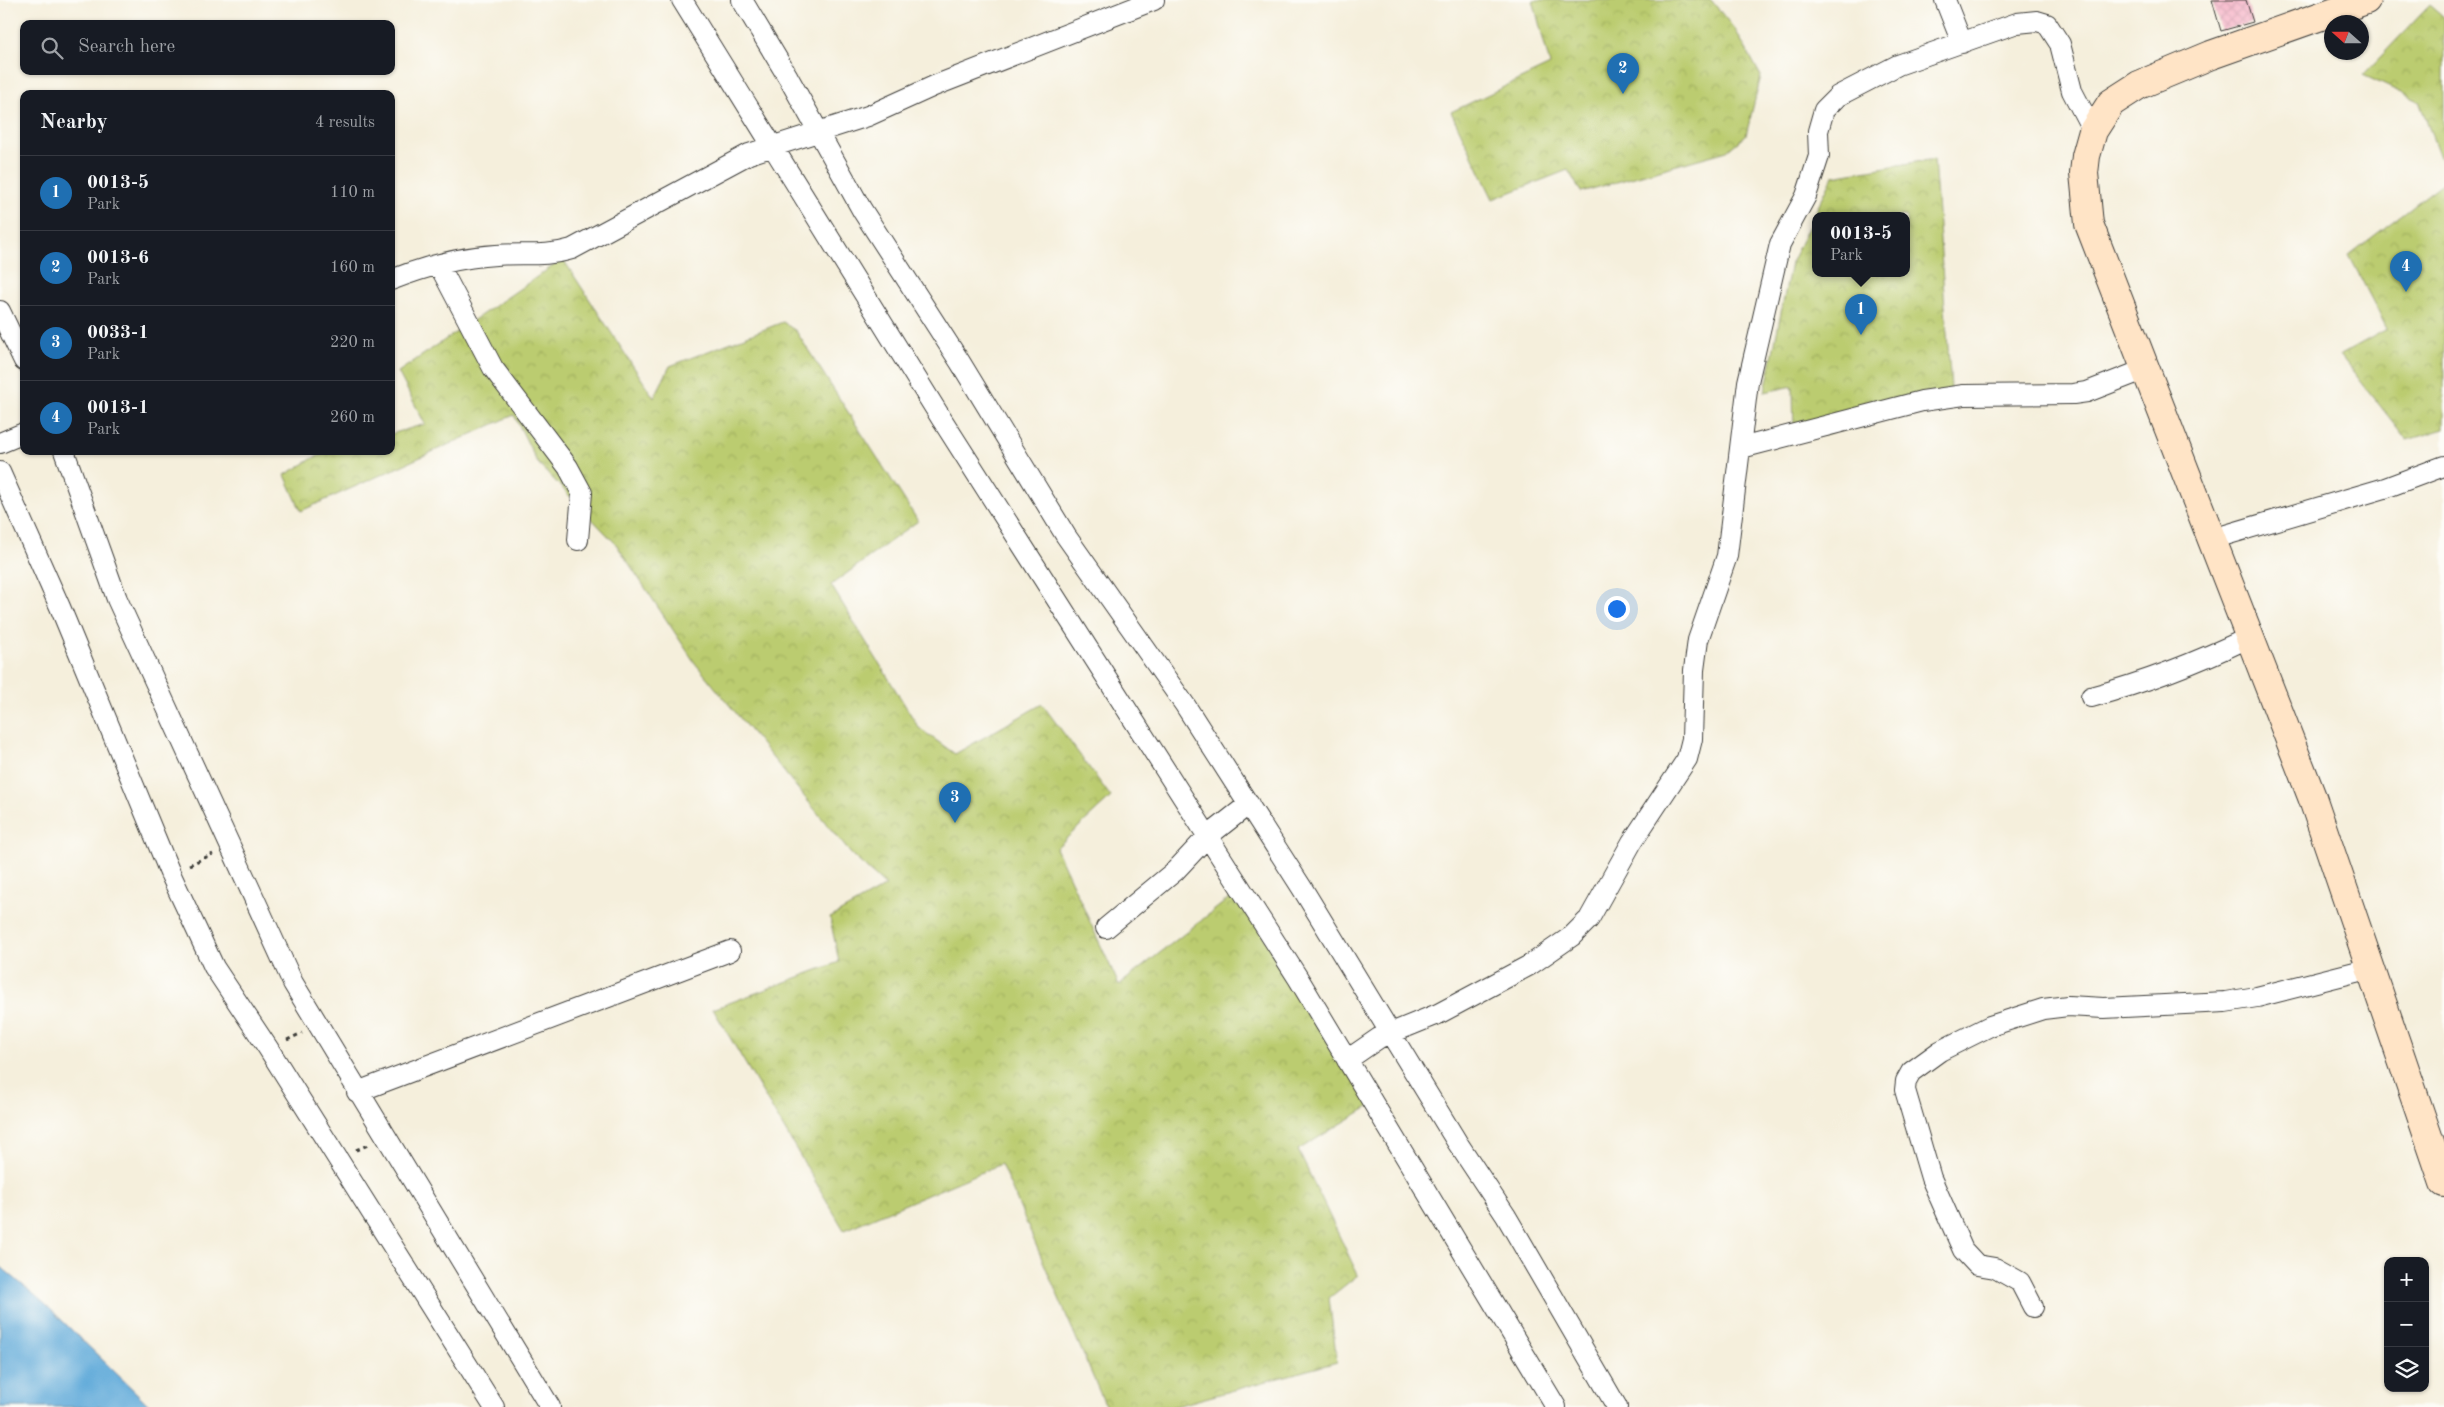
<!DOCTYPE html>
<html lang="en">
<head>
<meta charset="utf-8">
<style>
  :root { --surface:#171b24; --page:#242831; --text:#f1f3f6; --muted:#9ea1a6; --line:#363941; --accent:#1f6fb2 }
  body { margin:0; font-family:"Old Standard TT",serif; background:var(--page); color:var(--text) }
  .controls { position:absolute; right:15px; bottom:15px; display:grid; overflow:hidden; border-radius:10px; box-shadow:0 1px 4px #0004 }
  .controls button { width:45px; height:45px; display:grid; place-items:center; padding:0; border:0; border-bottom:1px solid var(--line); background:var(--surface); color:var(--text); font:25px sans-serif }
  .compass { position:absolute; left:2324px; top:15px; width:45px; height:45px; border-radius:50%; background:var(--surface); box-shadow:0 1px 4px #0004; rotate:291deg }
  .you { position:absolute; left:1616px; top:608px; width:18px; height:18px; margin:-12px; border:4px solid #fff; border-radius:50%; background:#1a73e8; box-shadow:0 0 0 8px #1a73e833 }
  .badge { display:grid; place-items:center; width:32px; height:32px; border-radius:50%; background:var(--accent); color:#fff; font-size:16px; font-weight:700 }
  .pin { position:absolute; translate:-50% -41px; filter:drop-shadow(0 1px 2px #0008) }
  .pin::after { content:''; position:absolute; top:26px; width:18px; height:15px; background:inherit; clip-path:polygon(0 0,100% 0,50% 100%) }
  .popup { position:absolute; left:1812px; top:212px; width:98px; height:65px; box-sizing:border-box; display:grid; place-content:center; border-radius:10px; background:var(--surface); filter:drop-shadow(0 1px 4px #0005); font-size:16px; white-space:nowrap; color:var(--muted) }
  .popup b { font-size:19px; color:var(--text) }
  .popup::after { content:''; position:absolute; left:50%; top:100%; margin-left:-10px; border:10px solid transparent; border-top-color:var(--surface) }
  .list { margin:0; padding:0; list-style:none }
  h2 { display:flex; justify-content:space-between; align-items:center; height:65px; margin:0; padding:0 20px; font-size:21px }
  h2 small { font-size:16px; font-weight:400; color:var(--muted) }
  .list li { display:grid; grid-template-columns:32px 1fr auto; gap:15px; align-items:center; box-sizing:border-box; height:75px; padding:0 20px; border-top:1px solid var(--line) }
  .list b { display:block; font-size:19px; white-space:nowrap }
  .list p { margin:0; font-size:16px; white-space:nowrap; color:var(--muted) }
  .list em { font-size:16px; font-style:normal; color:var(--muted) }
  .icon { flex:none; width:28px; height:28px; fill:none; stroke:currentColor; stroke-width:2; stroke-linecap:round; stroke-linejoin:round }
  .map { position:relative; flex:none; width:2444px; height:1407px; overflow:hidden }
  .search { position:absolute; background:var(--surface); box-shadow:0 1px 4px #0004; left:20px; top:20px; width:375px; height:55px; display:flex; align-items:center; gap:12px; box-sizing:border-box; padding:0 18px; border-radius:10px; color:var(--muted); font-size:19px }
  .panel { position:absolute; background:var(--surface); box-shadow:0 1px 4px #0004; left:20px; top:90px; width:375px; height:365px; border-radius:10px }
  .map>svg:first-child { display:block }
  .park { fill:url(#park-crowns); stroke:#6c7446; fill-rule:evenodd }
  .water { fill:#63acda; stroke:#40647b }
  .building { fill:url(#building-cross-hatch) }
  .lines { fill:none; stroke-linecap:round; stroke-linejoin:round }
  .street-casing { stroke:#3d3c39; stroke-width:22 }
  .secondary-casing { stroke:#3d3c39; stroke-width:30 }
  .path { stroke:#3d3c39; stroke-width:3; stroke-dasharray:4 4; stroke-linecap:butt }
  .street { stroke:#fff; stroke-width:20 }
  .secondary { stroke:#ffe4c6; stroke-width:28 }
</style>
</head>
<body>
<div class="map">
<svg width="2444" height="1407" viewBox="0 0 2444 1407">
  <defs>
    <pattern id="park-crowns" width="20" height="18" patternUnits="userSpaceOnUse" patternTransform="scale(1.25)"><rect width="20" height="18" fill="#bbcc6f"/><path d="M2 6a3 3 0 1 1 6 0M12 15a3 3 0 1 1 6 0" fill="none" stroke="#a0af60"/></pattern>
    <pattern id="building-cross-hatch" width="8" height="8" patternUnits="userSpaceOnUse" patternTransform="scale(1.25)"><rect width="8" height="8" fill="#f5a7c0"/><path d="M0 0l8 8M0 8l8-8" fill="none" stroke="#d18fa4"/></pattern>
  </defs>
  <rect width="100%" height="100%" fill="#fdfcf7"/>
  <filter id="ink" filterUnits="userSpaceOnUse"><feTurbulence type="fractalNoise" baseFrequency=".02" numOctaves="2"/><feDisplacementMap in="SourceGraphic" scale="10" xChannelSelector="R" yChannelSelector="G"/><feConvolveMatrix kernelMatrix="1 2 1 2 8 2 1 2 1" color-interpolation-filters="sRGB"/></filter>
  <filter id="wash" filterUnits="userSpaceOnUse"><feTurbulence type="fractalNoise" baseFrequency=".0096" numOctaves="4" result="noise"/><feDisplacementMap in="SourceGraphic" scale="20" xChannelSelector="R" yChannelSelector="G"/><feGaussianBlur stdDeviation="1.12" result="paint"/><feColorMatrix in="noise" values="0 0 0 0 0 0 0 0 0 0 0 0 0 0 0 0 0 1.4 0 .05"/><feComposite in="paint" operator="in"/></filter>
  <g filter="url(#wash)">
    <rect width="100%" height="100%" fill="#f5efdc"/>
    <path class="park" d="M1533,0H1711L1736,31L1761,76L1746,135L1727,151L1581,192L1568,170L1493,199L1451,112L1550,65Z
      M2430,5L2444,17V168L2419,101L2363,75Z
      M1934,159L1952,401L1794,442L1793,386L1765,392L1791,263L1833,176ZM1816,216H1906V274H1816Z
      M2444,182V429L2407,440L2340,355L2387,329L2349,255Z
      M563,259L654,398L670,366L783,322L796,331L918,521L831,585L919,728L955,754L1042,704L1111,797L1056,848L1119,985L1236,893L1372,1105L1298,1150L1358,1275L1329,1298L1337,1362L1172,1407H1106L1001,1164L844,1230L713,1009L839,962L830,918L886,886L852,855L695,663L616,544L537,462L514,415L301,511L285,475L315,457L335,451H391V434L425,424L398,372Z"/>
    <path class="water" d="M0,1266L43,1302L151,1407H0Z"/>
    <g id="blocks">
      <path class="building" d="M2212,0H2246L2253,22L2221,31Z"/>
    </g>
  </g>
  <g filter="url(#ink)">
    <use href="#blocks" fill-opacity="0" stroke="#3d3c39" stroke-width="1"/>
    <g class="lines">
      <defs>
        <path id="street" d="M682,0L941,418L1298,978L1556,1407
          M742,0L788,77L862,210L960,362L1066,536L1185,705L1302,888L1457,1142L1506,1216L1617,1407
          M1945,0L1962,43
          M439,265L493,368L568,467L582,493L578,540
          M391,280C424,267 460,257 496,255C522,253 546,257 572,249L749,154L868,116L934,86L1154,0
          M0,311L24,361
          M0,443L24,433
          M1741,448L1922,401L1964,395L2073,394L2087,392L2146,369
          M64,451L117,599L293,983L550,1407
          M0,472L60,607L170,873L214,967L268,1048L494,1407
          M2212,539L2385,488L2444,466
          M2091,697C2147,682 2198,662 2250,637
          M1106,928L1175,871L1207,837L1249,804
          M1347,1060L1379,1038L1438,1014L1530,965L1572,936L1589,919L1632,842L1687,759L1692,739L1694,670L1698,640L1727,556L1748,382L1780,244L1806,196L1819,156L1818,131L1824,110L1838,96L1898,65L2017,23L2037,21L2047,24L2060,44L2072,91L2093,131
          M357,1092L730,951
          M2033,1307L2020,1282L1995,1268L1977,1265L1963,1250L1931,1178L1905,1090L1906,1081L1911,1072L1940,1051L1990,1026L2043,1009L2068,1006L2104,1008L2225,1002L2257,997L2371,968"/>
        <path id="secondary" d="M2366,0L2211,55L2139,85L2111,103L2093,131L2086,156L2084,173L2089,224L2312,797L2444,1183"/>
      </defs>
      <use href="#street" class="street-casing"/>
      <use href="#secondary" class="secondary-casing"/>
      <path class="path" d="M189,865L213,854
        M287,1040L302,1033
        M356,1150L368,1145"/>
      <use href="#street" class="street"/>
      <use href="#secondary" class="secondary"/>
    </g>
  </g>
</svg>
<div class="controls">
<button>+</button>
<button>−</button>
<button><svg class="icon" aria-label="layers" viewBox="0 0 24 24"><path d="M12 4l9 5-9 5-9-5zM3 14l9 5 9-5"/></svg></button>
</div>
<svg class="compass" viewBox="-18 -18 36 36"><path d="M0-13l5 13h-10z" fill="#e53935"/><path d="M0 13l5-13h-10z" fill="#9ea1a6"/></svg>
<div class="you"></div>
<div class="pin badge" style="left:1861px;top:335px">1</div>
<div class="popup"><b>0013-5</b>Park</div>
<div class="pin badge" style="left:1623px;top:94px">2</div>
<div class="pin badge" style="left:955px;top:823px">3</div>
<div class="pin badge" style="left:2406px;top:292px">4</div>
<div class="search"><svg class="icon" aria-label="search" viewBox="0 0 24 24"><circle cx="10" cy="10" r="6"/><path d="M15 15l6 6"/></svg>Search here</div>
<section class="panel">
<h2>Nearby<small>4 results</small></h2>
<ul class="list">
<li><span class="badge">1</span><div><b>0013-5</b><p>Park</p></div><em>110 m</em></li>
<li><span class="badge">2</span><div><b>0013-6</b><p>Park</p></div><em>160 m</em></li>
<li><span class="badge">3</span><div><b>0033-1</b><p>Park</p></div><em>220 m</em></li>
<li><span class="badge">4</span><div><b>0013-1</b><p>Park</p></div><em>260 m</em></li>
</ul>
</section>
</div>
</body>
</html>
